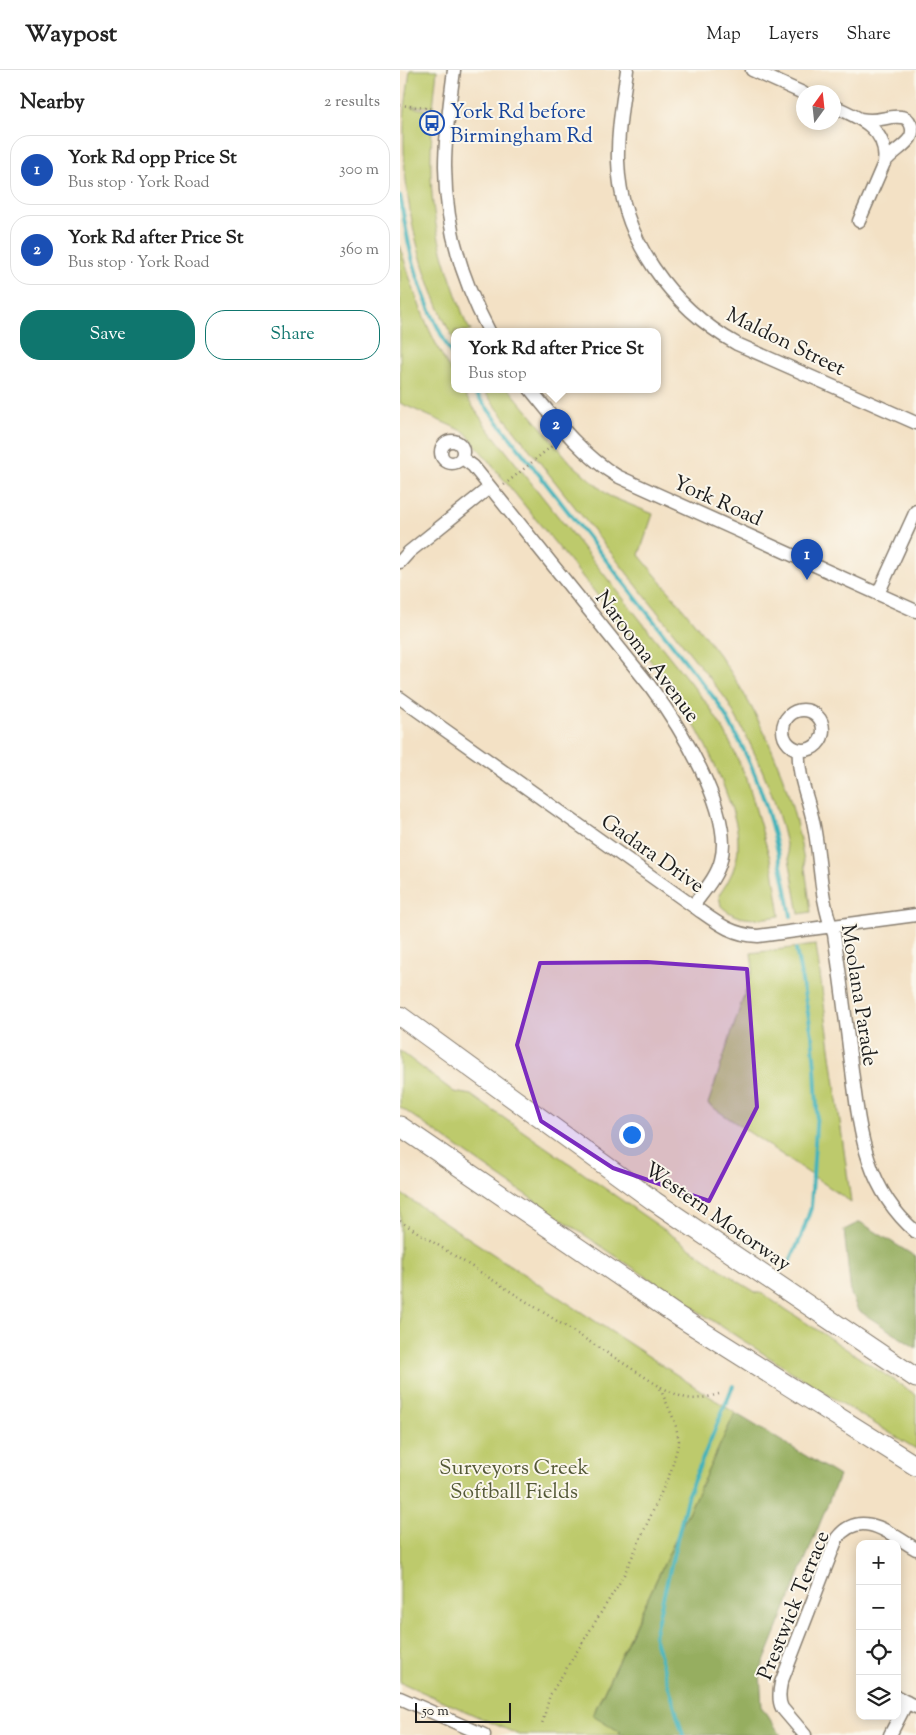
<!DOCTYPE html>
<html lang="en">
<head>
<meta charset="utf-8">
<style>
  :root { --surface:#fff; --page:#f2f2f2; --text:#222; --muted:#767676; --line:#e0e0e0; --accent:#0f766e }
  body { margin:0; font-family:"Sorts Mill Goudy",serif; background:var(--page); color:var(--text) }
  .controls { position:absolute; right:15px; bottom:15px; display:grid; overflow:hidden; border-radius:10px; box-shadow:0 2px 12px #0003 }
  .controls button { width:45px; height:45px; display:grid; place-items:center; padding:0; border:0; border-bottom:1px solid var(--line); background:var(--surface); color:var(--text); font:25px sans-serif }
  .compass { position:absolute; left:396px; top:15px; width:45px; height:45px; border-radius:50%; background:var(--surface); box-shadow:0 2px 12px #0003; rotate:15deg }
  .scale { position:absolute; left:15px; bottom:12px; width:96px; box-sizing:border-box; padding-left:5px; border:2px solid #1c1c1c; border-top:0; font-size:14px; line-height:18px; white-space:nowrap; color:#1c1c1c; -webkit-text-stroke:4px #fbf7ec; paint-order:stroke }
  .you { position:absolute; left:231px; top:1064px; width:18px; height:18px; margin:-12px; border:4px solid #fff; border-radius:50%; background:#1a73e8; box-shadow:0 0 0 8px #1a73e833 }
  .badge { display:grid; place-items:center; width:32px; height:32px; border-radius:50%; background:var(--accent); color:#fff; font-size:16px; font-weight:700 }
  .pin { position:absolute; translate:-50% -41px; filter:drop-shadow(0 1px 2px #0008) }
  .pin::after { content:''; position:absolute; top:26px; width:18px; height:15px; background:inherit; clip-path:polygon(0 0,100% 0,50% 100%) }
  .popup { position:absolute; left:51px; top:258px; width:210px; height:65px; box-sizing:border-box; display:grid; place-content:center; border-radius:10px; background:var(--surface); filter:drop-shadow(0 1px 4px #0005); font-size:16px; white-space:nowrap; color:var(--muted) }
  .popup b { font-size:19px; color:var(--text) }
  .popup::after { content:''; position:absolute; left:50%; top:100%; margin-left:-10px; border:10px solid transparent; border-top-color:var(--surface) }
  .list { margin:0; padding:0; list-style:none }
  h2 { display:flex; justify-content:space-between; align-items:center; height:65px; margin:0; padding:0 20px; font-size:21px }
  h2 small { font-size:16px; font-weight:400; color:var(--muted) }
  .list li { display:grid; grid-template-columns:32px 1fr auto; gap:15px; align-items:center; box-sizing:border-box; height:70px; margin:0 10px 10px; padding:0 10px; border:1px solid var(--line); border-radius:20px }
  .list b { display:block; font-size:19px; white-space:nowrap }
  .list p { margin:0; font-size:16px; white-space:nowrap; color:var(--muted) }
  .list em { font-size:16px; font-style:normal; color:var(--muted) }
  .actions { display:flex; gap:10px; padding:15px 20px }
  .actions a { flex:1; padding:11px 0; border:1px solid var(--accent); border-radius:20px; text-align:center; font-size:18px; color:var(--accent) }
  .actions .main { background:var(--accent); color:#fff }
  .icon { flex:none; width:28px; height:28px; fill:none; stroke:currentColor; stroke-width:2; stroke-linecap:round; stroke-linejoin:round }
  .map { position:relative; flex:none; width:516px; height:1665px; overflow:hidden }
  header { display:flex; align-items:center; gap:30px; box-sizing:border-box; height:70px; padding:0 25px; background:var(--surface); border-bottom:1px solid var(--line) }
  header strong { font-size:24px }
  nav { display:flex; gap:28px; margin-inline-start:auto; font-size:18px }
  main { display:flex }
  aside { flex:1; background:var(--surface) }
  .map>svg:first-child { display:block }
  .green { fill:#bdca6c; stroke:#6c7344 }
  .forest { fill:#96ae60; stroke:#59653e }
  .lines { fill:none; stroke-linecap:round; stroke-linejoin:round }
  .stream { stroke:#43b3ba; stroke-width:4 }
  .minor-casing { stroke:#887e70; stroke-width:15 }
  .highway-casing { stroke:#887e70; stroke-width:21 }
  .path { stroke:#887e70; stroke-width:2.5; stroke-dasharray:1 4; stroke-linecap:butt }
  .minor { stroke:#fff; stroke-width:12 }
  .highway { stroke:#fff; stroke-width:19 }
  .marked { fill:#7b2cbf; fill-opacity:0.2; stroke:#7b2cbf; stroke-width:4; stroke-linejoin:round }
  .labels { text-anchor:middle; stroke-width:4; stroke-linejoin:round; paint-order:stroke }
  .transit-label { font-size:21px; fill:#164399; stroke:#fbf7ec; text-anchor:start }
  .street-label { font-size:21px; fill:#1c1c1c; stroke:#fbf7ec }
  .park-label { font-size:21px; fill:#545938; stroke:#fbf7ec }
</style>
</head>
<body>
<header>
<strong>Waypost</strong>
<nav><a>Map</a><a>Layers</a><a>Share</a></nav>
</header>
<main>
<aside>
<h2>Nearby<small>2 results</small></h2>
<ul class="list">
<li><span class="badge" style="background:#1a4fb4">1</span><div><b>York Rd opp Price St</b><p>Bus stop · York Road</p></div><em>300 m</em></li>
<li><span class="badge" style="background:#1a4fb4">2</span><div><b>York Rd after Price St</b><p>Bus stop · York Road</p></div><em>360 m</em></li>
</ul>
<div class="actions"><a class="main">Save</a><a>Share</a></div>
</aside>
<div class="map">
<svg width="516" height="1665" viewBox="0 0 516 1665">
  <rect width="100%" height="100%" fill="#fbf7ec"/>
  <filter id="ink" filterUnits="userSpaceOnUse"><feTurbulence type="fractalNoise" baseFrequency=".02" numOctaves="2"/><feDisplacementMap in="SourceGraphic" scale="10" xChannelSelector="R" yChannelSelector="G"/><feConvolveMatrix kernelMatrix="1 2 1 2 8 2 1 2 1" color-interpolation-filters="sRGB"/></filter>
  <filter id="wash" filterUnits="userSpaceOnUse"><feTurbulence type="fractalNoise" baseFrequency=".0096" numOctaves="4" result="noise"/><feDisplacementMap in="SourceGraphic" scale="20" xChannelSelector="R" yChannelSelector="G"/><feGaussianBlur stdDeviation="1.12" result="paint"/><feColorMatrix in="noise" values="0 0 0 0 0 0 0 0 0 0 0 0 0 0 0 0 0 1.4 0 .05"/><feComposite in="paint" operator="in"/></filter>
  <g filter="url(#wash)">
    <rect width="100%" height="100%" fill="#f3e1c5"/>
    <path class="green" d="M10,0H37L33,37L11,36V37L33,41C31,74 29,109 34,142C39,180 53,216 66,253L71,261H55V272C20,207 2,131 4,57C4,38 8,19 10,0Z
      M0,175C13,222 29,267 55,308V319H61L86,356L308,635L325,662L347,709L373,799L380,846C358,849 339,853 321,836L319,825C330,810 339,792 338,772C338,757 333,742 328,728C312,681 287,640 258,600L65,362L0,333Z
      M82,319H109L171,393L209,426L253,444L239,485C267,519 296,553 322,589C355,637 381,692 395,748C403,779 407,811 411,842L399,844C393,811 388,778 379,747C367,705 347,666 326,629Z
      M416,875L451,1132L308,1034L353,898L351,883Z
      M0,981L54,1022L71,1025L339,1212L357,1223H361L516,1325V1379C339,1272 169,1156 0,1037Z
      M0,1123L335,1343L193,1644L220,1662L219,1665H119L0,1612Z"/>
    <path class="forest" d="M460,1152L516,1187V1278L458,1240L451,1224L444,1160Z
      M335,1343L439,1406L360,1602L362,1638L381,1665H219L220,1662L193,1645Z"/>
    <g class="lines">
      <path class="stream" d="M0,126C4,147 7,170 13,191C22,225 37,259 55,290
        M72,319L318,633C332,656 345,680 355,705C373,750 382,799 391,846
        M390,1191L401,1167L411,1138L417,1039L415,998L412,965L396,879
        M283,1665L254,1566L288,1424L333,1316"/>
    </g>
  </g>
  <g filter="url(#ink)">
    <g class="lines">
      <defs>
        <path id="minor" d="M54,0C50,32 45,64 45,96C45,154 62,210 89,261
          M227,0C223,30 217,61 218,91C220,168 271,237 337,274L516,353
          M352,0L403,23
          M433,36C458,47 489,59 484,93L459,151
          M461,49C479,53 487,45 501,47C510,47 515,60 510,68C504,77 491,83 484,93
          M130,319C156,351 181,384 217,406L516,541
          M41 382a11 11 0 1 1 22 0a11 11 0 1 1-22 0Z
          M62,388L73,396L90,417L250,616C278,654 334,742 321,790C317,807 303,822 293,836
          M0,492L9,482L90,417
          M478,524L516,441
          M0,628L293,836C315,851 330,865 358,866L516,845
          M383 660a20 20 0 1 1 40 0a20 20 0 1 1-40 0Z
          M399,680C397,705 408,727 413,751C421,788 419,828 434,864C440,904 445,944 450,985C459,1051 461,1115 516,1162
          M497,1627L516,1637
          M0,1628L84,1665
          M405,1665L382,1638C378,1630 379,1622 381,1613L437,1468C461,1437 492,1465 516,1479
          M490,1665L507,1632"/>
        <path id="highway" d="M0,946L254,1131L516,1308
          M0,1056L278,1246L516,1396"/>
      </defs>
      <use href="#minor" class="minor-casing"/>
      <use href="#highway" class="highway-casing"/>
      <path class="path" d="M0,35L34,39
        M104,415L158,371
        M0,1151L259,1316L275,1352L279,1371L271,1401L223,1507L150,1625L142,1654
        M261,1317C287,1330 290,1332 319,1324"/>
      <use href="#minor" class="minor"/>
      <use href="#highway" class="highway"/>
    </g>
  </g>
  <path class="marked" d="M247,892L347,899L357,1037L309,1131L213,1098L141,1051L117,975L140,893Z"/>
  <defs>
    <symbol id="bus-ring" viewBox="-11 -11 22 22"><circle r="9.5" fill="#fbf7ec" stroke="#1a4fb4" stroke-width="1.5"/><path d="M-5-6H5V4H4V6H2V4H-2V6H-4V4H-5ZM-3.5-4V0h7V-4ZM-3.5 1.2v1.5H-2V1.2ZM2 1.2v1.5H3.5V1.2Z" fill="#1a4fb4"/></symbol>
  </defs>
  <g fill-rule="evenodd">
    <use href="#bus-ring" x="18" y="39" width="28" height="28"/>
  </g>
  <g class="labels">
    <g class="transit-label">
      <text x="50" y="48">York Rd before<tspan x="50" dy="24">Birmingham Rd</tspan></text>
    </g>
    <g class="street-label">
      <text transform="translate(386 271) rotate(26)" y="7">Maldon Street</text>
      <text transform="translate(318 430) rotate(24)" y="7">York Road</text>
      <text transform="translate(248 586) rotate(53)" y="7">Narooma Avenue</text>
      <text transform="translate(253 783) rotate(35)" y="7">Gadara Drive</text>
      <text transform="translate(460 925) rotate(81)" y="7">Moolana Parade</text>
      <text transform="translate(318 1146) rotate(35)" y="7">Western Motorway</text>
      <text transform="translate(393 1535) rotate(-68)" y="7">Prestwick Terrace</text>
    </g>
    <g class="park-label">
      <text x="114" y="1404">Surveyors Creek<tspan x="114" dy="24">Softball Fields</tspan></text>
    </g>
  </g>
</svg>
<div class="controls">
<button>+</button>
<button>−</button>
<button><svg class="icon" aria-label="locate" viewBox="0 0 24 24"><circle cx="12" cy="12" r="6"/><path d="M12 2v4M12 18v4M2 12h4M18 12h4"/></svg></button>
<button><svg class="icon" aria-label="layers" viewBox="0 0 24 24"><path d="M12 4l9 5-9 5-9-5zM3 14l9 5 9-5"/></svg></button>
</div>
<svg class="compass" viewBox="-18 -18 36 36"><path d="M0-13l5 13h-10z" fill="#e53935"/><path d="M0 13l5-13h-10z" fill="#767676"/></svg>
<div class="scale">50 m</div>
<div class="you"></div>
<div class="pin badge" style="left:407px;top:510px;background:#1a4fb4">1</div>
<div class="pin badge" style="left:156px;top:380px;background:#1a4fb4">2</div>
<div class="popup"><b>York Rd after Price St</b>Bus stop</div>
</div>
</main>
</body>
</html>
